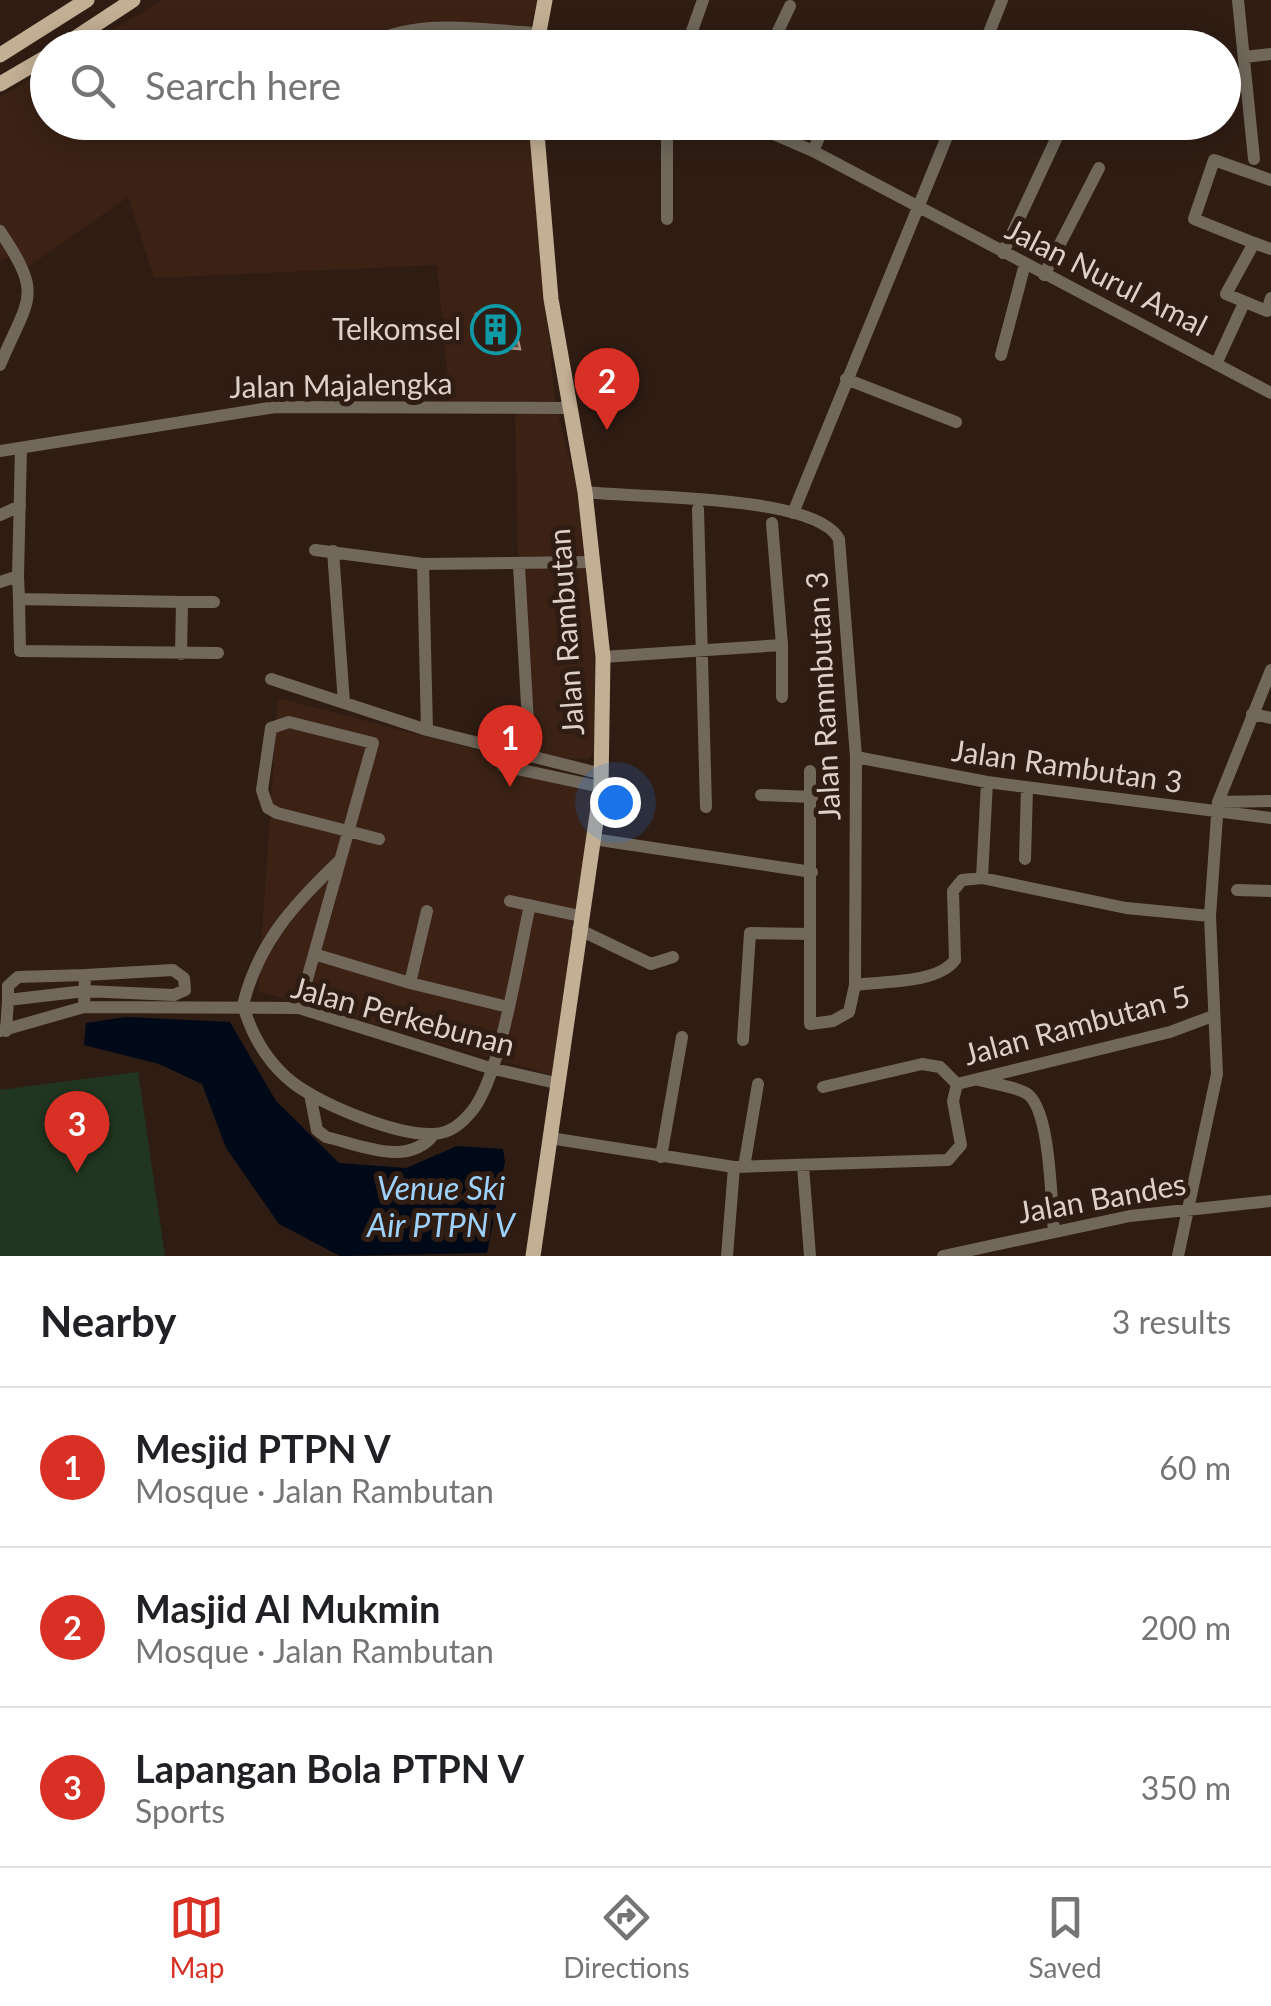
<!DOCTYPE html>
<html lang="en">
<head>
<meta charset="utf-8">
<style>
  :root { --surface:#fff; --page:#f6f6f6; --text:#202124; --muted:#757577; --line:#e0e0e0; --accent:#d93025 }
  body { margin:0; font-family:Lato,sans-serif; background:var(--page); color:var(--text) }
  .you { position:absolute; left:615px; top:802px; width:35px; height:35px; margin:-25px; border:8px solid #fff; border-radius:50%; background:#1a73e8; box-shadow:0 0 0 15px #1a73e833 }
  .badge { display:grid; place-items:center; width:65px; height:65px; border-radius:50%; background:var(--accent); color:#fff; font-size:32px; font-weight:700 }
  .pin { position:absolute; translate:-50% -82px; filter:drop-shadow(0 2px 5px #0008) }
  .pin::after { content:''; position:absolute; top:52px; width:35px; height:30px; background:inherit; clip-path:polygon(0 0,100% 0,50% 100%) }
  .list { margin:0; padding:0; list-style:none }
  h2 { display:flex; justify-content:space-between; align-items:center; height:130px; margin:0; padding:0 40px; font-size:42px }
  h2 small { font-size:32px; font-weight:400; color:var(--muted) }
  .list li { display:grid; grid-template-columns:65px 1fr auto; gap:30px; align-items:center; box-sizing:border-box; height:160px; padding:0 40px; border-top:2px solid var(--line) }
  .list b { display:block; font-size:38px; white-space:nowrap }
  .list p { margin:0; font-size:32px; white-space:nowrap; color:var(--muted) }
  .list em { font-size:32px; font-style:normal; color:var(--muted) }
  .icon { flex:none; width:55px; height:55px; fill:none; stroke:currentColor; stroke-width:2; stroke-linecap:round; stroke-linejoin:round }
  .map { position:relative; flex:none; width:1271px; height:1256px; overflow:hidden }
  .search { position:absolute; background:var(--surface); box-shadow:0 5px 25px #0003; left:30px; right:30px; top:30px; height:110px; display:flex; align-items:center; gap:25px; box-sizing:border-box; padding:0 35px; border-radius:55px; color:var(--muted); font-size:38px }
  .sheet { height:610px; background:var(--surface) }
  nav { display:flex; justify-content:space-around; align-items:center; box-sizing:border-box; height:140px; border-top:2px solid var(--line); background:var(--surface); font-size:28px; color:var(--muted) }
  nav a { display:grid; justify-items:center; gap:5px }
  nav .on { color:var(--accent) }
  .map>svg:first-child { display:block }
  .built { fill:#3b2215 }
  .green { fill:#213621 }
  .water { fill:#000917 }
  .building { fill:#694939; stroke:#aa9286; stroke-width:2.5 }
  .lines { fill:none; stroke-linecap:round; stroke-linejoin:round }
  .minor { stroke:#71685b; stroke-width:12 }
  .major { stroke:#c2af94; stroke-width:15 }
  .labels { text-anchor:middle; stroke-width:10; stroke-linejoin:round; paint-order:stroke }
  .street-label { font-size:30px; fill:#ddd0c9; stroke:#2f1d13 }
  .poi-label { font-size:30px; fill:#ddd0c9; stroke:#2f1d13; text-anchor:end }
  .water-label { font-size:32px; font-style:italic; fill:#9dd2fc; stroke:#2f1d13 }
</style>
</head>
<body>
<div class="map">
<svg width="1271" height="1256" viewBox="0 0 1271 1256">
  <rect width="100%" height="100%" fill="#2f1d13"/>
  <path class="built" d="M162,0H538L524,47L84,48Z
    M47,69L48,122L529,123L555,401L577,490L594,651L597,750L588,759L545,757L533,743L518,559L515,404H450L437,265L154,278L128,197L28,267L15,254L0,261V97Z
    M278,698L596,781L552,1075L258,991Z"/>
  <path class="green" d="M138,1072L165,1256H0V1090Z"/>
  <path class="water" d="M126,1017L230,1022L276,1101L339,1163L406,1168L457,1146L503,1149L505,1162L487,1253L340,1256L279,1224L226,1148L202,1084L159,1064L84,1045L86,1023Z"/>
  <path class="building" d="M476,314L512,315L520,349L477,345Z"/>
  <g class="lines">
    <path class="minor" d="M1238,0L1254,159
      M362,48C415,16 478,30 537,33
      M686,48L703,0
      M770,48L790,6
      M983,48L1002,0
      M1244,57L1271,54
      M667,122V219
      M746,122L813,151L1271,393
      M813,151L826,122
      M1271,180L1214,160L1194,219L1254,243L1226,294L1267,311L1271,298
      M0,231C44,297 29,296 0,365
      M1254,243L1271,249
      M1003,253L1064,122
      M1044,275L1099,168
      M1001,355L1025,264
      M1216,364L1244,303
      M846,379L956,422
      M0,451L275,407L567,408
      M585,492C636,498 815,494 839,539L856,757L855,985L849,1012L833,1021L810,1024V771
      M698,509L706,807
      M793,513L953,122
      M0,515L20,506
      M315,550L423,564L592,562
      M333,551L344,703
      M423,564L427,730
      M519,566L530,757
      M18,576L19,599L182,602L181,654
      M0,582L18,576L21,448
      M19,599L20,651L218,653
      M182,602H214
      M782,645V697
      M603,657L782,645L772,523
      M271,679L427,730L602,774
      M1252,714L1271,718
      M856,757L987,782L1271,818
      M503,766L601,787
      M761,795L812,797
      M1218,802L1271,801
      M593,839L812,872
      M1025,859L1027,788
      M339,861C294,904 258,943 243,1005C251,1033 264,1057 286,1077C313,1102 396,1136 434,1134C451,1133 462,1123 472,1111C501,1076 519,953 530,905
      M982,878L987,782
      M1237,890L1271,891
      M510,901L580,916
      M427,911L410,983L508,1007
      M578,929L651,964L673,957
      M314,954L410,983
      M855,985C883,981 937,984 955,960L953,891L962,880L982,878L1126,908L1210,916
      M84,1007L85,975L173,970L184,978L185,990L174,995L85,991L8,1000V986L18,977L85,975
      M299,1008L373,743L289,722L271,728L262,790L268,808L277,813L379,839
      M0,1031L84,1007L299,1008L490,1068L556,1083
      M6,1031L8,1000
      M743,1040L750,933L810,934
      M979,1080C994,1084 1013,1086 1026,1093C1051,1107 1051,1204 1054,1232
      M823,1087L922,1064L940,1067L957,1084
      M310,1094L317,1130L326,1137C361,1145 408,1168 434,1134
      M550,1138L734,1167L948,1160L961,1145L953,1101L957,1084L1170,1032L1213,1016
      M661,1157L682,1037
      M803,1166L810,1256
      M744,1167L758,1084
      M727,1256L734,1167
      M943,1256L1130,1216L1271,1201
      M1178,1256L1217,1074L1210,916L1218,802L1271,670"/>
    <path class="major" d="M60,48L133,0
      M536,48L545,0
      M0,55L87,0
      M0,84L48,56
      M533,1256L601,787L603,657L585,492L551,299L536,122"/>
  </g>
  <defs>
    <symbol id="building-ring" viewBox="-11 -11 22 22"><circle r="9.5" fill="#2f1d13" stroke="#0f9aa8" stroke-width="1.5"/><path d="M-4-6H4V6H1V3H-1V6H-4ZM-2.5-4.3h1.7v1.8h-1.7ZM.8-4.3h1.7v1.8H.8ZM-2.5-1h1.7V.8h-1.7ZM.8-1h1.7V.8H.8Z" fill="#0f9aa8"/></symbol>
  </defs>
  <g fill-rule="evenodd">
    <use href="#building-ring" x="468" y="302" width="55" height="55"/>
  </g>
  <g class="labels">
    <g class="street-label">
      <text transform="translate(1106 278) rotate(27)" y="10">Jalan Nurul Amal</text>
      <text transform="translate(341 386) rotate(-1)" y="10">Jalan Majalengka</text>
      <text transform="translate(567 632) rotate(-94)" y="10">Jalan Rambutan</text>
      <text transform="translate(824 696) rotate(-93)" y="10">Jalan Ramnbutan 3</text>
      <text transform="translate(1067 767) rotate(8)" y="10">Jalan Rambutan 3</text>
      <text transform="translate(403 1017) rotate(15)" y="10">Jalan Perkebunan</text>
      <text transform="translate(1077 1026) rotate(-15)" y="10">Jalan Rambutan 5</text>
      <text transform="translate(1102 1199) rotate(-10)" y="10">Jalan Bandes</text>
    </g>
    <g class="poi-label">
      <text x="461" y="340">Telkomsel</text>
    </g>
    <g class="water-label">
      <text x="441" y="1200">Venue Ski<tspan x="441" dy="37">Air PTPN V</tspan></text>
    </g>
  </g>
</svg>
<div class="you"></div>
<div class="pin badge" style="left:510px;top:787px">1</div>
<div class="pin badge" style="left:607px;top:430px">2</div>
<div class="pin badge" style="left:77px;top:1173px">3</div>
<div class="search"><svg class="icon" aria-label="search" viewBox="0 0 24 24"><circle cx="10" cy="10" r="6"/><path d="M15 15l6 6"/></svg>Search here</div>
</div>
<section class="sheet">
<h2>Nearby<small>3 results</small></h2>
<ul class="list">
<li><span class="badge">1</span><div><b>Mesjid PTPN V</b><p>Mosque · Jalan Rambutan</p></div><em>60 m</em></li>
<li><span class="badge">2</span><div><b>Masjid Al Mukmin</b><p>Mosque · Jalan Rambutan</p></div><em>200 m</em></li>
<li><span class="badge">3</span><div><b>Lapangan Bola PTPN V</b><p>Sports</p></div><em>350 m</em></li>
</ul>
</section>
<nav>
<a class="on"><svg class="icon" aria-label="map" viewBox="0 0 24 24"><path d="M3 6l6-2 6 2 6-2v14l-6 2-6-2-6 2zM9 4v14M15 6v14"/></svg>Map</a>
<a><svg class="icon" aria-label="directions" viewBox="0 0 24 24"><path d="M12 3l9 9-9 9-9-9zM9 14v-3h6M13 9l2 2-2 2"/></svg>Directions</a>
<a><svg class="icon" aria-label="saved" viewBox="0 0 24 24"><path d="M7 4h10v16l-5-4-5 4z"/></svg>Saved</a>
</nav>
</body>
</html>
